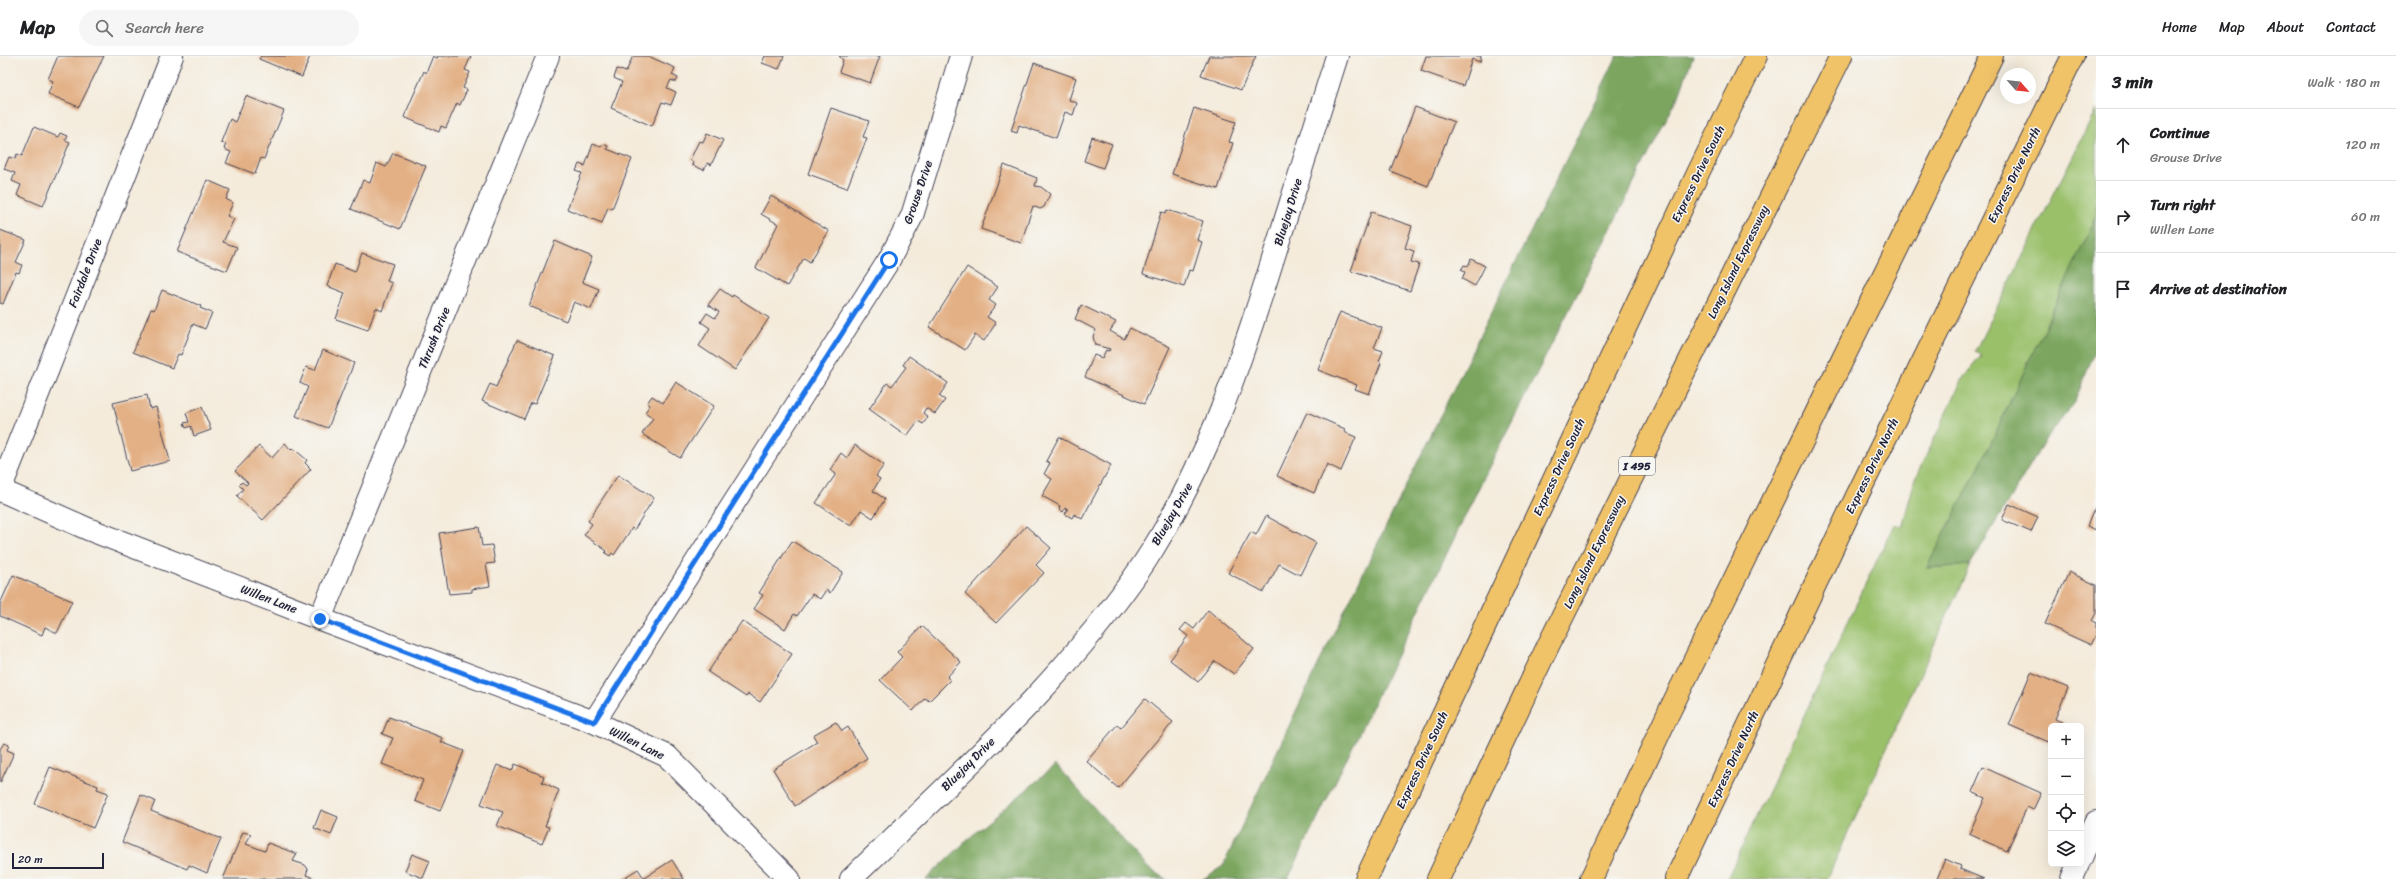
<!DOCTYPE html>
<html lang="en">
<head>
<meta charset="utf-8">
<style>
  :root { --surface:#fff; --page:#f6f6f6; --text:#202124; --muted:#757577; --line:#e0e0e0 }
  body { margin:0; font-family:Sriracha,sans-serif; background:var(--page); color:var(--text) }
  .controls { position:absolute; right:12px; bottom:12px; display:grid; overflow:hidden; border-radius:6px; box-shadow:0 4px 16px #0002 }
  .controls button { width:36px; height:36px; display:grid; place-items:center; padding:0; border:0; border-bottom:1px solid var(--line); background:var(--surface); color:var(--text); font:20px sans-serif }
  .compass { position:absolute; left:2000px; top:12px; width:36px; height:36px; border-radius:50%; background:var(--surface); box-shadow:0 4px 16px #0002; rotate:117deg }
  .scale { position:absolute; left:12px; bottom:10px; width:92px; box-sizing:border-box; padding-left:4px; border:2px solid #22223b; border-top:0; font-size:11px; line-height:14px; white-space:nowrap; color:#22223b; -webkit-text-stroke:3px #f6f6f2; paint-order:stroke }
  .stop { position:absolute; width:12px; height:12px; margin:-9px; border:3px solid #1a73e8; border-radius:50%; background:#fff }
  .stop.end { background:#1a73e8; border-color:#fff; box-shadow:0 1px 4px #0008 }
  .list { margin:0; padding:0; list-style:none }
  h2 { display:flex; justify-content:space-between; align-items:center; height:52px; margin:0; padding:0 16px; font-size:17px }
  h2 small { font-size:13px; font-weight:400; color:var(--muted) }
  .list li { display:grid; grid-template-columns:26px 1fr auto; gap:12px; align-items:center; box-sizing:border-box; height:72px; padding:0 16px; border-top:1px solid var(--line) }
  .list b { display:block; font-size:15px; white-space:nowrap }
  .list p { margin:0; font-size:13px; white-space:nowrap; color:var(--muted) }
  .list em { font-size:13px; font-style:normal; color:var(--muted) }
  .icon { flex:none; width:22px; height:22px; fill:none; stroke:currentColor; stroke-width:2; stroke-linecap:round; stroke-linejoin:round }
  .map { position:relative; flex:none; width:2096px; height:823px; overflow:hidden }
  header { display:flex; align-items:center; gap:24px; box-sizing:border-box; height:56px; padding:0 20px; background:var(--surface); border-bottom:1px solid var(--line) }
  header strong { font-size:19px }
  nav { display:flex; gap:22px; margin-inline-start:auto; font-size:14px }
  .search { width:280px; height:36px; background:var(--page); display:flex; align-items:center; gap:10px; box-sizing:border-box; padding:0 14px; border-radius:22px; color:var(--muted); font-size:15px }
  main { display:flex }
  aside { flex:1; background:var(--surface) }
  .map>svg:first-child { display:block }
  .green { fill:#9ac06b; stroke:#5e7153 }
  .forest { fill:#7ba65f; stroke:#4e644d }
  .building { fill:#e3b085 }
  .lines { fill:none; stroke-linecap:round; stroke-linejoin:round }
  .minor-casing { stroke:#424053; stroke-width:24 }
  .highway-casing { stroke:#424053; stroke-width:24 }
  .minor { stroke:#fff; stroke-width:22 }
  .highway { stroke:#f1c369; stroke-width:22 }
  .route { stroke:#1a73e8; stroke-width:5 }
  .labels { text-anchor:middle; stroke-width:3; stroke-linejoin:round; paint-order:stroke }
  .shield { fill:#f6f6f2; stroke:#626272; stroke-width:1 }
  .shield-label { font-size:11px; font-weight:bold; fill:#22223b }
  .street-label { font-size:12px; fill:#22223b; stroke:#f6f6f2 }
</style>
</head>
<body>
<header>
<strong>Map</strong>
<div class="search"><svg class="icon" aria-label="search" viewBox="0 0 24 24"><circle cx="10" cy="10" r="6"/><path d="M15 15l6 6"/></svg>Search here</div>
<nav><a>Home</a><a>Map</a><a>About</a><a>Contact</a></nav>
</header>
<main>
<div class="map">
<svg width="2096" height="823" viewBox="0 0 2096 823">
  <rect width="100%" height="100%" fill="#f6f6f2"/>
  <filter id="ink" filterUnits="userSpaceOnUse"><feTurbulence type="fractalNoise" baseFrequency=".025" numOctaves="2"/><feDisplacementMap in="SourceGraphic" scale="8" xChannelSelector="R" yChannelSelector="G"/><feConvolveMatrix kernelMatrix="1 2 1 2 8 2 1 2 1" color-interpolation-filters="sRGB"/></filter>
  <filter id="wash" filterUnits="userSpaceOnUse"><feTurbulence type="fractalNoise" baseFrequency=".012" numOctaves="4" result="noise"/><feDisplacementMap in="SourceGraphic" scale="16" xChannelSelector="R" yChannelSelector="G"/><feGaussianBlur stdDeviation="0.9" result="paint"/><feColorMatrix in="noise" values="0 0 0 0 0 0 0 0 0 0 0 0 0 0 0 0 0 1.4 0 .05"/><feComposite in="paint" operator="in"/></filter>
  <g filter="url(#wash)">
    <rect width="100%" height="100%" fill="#f4ebdb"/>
    <path class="green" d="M2096,54V161L1990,389L1927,512L1970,509L1827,823H1727L1894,468L1902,471L1915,423L1963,322L1981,300L1975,295Z"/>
    <path class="forest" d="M1617,0H1693L1679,39L1488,413L1288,823H1203L1223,810L1313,619Z
      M2096,161V293L2075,345L2049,378L1970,509L1927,512L1990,389Z
      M1056,709L1149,813L1166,823H926L977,775Z"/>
    <g id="blocks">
      <path class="building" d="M58,0H104L79,51L48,38L53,25L48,23Z
        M261,0H310L302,21L259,3Z
        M433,0L437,2L438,0H471L465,14L470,16L463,32L467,34L460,49L457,47L446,72L441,70L439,76L404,61L424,15L426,17Z
        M633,0H648L675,12L672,19L678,22L676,26L671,24L667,32L676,36L671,49L662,46L652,70L611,52L622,26L614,22L617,13L626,16Z
        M765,0H784L779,13L762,7Z
        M839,0H880L870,27L839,16L843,4Z
        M1209,0H1256L1241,34L1201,19Z
        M1426,0H1481L1480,6L1472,3L1463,30L1421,15Z
        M1034,7L1076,22L1069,44L1077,47L1073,59L1065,56L1056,82L1019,69L1017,77L1011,75Z
        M246,40L284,55L264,103L261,102L255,118L226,107L231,96L224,93L226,88L221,86L230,63L235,66Z
        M1415,51L1454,66L1428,130L1390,115Z
        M831,52L869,65L863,81L867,82L847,132L808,118Z
        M1194,52L1236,66L1229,86L1233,87L1218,133L1172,118Z
        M34,71L58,81L60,77L67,80L65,84L70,86L43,150L17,139L21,129L12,125L15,117L4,113L9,101L15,103L17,98L22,100Z
        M707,77L723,84L711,109L707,107L704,114L692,109L693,106L690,104L699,85L703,86Z
        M1092,81L1112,88L1103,112L1084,105Z
        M593,88L601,91L603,88L608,90L607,93L632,103L612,153L608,151L602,167L567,153L582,117L576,115L579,108L585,110Z
        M393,97L426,110L400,173L351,153L363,124L370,127L377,107L386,111Z
        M1004,109L1037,122L1035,130L1041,131L1050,138L1044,151L1040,153L1033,150L1021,187L981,173Z
        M207,124L230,134L226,143L233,147L227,160L234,163L223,186L237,191L227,215L177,196Z
        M771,140L829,175L810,206L804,202L787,230L756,212L778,168L761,158Z
        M1167,154L1203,165L1197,184L1202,186L1193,215L1189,214L1184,231L1143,218L1161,156L1165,157Z
        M1371,156L1412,170L1405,192L1414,195L1411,206L1419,208L1410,235L1351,215Z
        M0,174L26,184L16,206L22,209L19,217L16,216L3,248L0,247Z
        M555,185L592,201L582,226L599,233L591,253L574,246L566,265L529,250Z
        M362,197L393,208L387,225L392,227L382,255L376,252L368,274L336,263L345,237L327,230L335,208L355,216Z
        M1471,203L1485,210L1475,230L1462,223L1465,216L1461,214L1464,209L1468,210Z
        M967,211L998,231L989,244L996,249L987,261L996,267L984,285L975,279L965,294L929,271Z
        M720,233L732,241L733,239L769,262L735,314L699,290L710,272L701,266L707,257L715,262L719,256L708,249Z
        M162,234L201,250L200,252L212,257L205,273L193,268L181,299L178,298L172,312L133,296L151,253L154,254Z
        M1081,249L1116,266L1110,275L1124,283L1130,272L1170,291L1144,348L1085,321L1094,299L1102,302L1106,294L1109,295L1110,293L1095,289L1093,280L1096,274L1075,263Z
        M1340,256L1382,272L1374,292L1383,295L1379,305L1381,307L1369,338L1355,333L1357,329L1318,314Z
        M517,284L555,300L535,348L531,347L524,363L482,345L490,328L496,331Z
        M323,294L354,307L328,372L296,360L308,331L300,327L306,311L315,314Z
        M909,300L948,327L939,340L945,344L935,358L926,352L923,357L928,361L923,368L918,365L907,380L869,353L887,327L892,330L906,311L903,309Z
        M676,326L714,350L680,402L642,378L653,362L645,356L650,349L647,347L652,340L663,347Z
        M147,339L150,353L156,351L170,405L130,415L113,347Z
        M202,351L211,374L194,380L191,370L186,372L184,367L189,366L186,357Z
        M1307,356L1345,373L1344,376L1356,381L1341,415L1327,408L1314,437L1277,420Z
        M1059,381L1111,409L1082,463L1074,458L1072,462L1065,458L1068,453L1065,452L1063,456L1059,453L1060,450L1042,440L1052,423L1044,418L1050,407L1046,405Z
        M285,387L291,394L293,392L307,404L305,407L311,413L263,464L237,440L243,433L239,429L242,426L246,429L248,427L235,415L259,390L272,402Z
        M855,389L884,409L876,420L880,423L873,435L885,443L873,462L861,454L851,470L816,447L836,418L830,414L841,397L847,402Z
        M618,419L654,442L634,474L632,472L614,499L612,497L610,500L605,497L607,495L584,479L592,468L588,465Z
        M2009,448L2038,461L2031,476L2002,464Z
        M2096,449V474L2087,470Z
        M1266,460L1316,487L1300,519L1279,508L1264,536L1228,517L1251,476L1256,479Z
        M1026,470L1051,492L1036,509L1044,517L996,567L965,538Z
        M479,471L482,490L492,489L495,507L486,508L490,530L472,533V536L449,538L439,477Z
        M792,485L843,516L830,537L826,534L820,543L812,538L797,560L794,558L785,573L754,553L763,539L759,537Z
        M2069,516L2096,529V557L2092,565L2096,567V579L2091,589L2045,568Z
        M13,519L72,545L57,577L45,571L42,579L0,560V548Z
        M1208,554L1254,593L1234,618L1215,605L1198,626L1170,604L1188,580L1180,574L1186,567L1194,573Z
        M742,565L792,598L760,646L748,638L746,641L708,616Z
        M922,570L961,606L947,621L950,624L929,645L925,642L913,655L880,624L902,601L897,596Z
        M2031,616L2068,632L2055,663L2064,667L2063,670H2051V687L2009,669Z
        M1145,643L1173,666L1118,732L1086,705L1117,669L1121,672Z
        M389,661L443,682L441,686L464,695L440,755L415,745L423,724L382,708L393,682L382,678Z
        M836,666L842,675L848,671L867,702L795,750L773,713L817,686L813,679Z
        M4,687L9,689L7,694L14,697L0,727V693Z
        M515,708L544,720L542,726L559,734L545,770L549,771L542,788L497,770L503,756L481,748L497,709L512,715Z
        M50,711L98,730L97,733L108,737L93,772L35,748Z
        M1983,711L2041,737L2033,754L2027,751L2007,795L1969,778L1985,742L1972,736Z
        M141,739L155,745L151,755L221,783L207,817L189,809L187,813L122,786Z
        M321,754L338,761L331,779L314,772Z
        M243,776L251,778L246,788L265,795L268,787L297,798L293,805L305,809L308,813L306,819L316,823H223Z
        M412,798L430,805L423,822L405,815Z
        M1945,803L1961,810L1960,813L1984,823H1937Z
        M672,804L684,823H622L638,813L644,822Z"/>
    </g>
  </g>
  <g filter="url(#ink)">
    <use href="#blocks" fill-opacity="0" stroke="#424053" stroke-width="1"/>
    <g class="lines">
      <defs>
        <path id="minor" d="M0,434L88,473L320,563L594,666L667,700L789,823
          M0,434L172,0
          M320,563L548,0
          M594,666L889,204L912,160L961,0
          M2081,802L2096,766
          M851,823C953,723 1064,626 1144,507C1205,414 1239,311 1272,206C1294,137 1315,69 1337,0
          M2072,823L2078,808"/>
        <path id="highway" d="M1366,823L1699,115L1756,0
          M1438,823L1545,596L1841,0
          M1591,823L1669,656L1992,0
          M1676,823L1856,442L2073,0"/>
      </defs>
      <use href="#minor" class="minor-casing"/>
      <use href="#highway" class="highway-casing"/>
      <use href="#minor" class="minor"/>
      <use href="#highway" class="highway"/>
    </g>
  </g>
  <g class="lines" filter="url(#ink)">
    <path class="route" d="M320,563L594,666L889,204"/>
  </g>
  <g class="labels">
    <rect class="shield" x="1619" y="401" width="36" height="18" rx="3"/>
    <g class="shield-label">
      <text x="1637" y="414">I 495</text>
    </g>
    <g class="street-label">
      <text transform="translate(1698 118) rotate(-64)" y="4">Express Drive South</text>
      <text transform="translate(2014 119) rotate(-64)" y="4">Express Drive North</text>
      <text transform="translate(918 136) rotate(-71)" y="4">Grouse Drive</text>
      <text transform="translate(1288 156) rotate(-73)" y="4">Bluejay Drive</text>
      <text transform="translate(1738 206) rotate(-64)" y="4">Long Island Expressway</text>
      <text transform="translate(85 217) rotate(-69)" y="4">Fairdale Drive</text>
      <text transform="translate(434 282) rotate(-68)" y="4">Thrush Drive</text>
      <text transform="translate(1872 410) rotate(-64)" y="4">Express Drive North</text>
      <text transform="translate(1559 411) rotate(-65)" y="4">Express Drive South</text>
      <text transform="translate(1172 458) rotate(-60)" y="4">Bluejay Drive</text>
      <text transform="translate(1594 496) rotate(-64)" y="4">Long Island Expressway</text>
      <text transform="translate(269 543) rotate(21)" y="4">Willen Lane</text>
      <text transform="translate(637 687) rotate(26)" y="4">Willen Lane</text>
      <text transform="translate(1733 703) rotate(-65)" y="4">Express Drive North</text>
      <text transform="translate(1422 704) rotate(-65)" y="4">Express Drive South</text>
      <text transform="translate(968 708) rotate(-45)" y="4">Bluejay Drive</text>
    </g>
  </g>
</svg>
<div class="controls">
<button>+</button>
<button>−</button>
<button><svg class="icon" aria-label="locate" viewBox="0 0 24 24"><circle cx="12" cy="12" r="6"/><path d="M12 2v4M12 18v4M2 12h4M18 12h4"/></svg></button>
<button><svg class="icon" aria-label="layers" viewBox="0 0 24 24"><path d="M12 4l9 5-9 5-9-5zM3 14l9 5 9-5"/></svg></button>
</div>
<svg class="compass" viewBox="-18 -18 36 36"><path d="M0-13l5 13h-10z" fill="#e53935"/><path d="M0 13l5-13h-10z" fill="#757577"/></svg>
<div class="scale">20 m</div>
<div class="stop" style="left:889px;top:204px"></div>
<div class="stop end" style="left:320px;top:563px"></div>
</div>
<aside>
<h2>3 min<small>Walk · 180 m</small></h2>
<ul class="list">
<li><svg class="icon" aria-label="ahead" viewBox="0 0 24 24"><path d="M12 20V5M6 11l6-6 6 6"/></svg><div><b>Continue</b><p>Grouse Drive</p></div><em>120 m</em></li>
<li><svg class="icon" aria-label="right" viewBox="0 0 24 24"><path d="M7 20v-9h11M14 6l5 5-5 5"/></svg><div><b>Turn right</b><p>Willen Lane</p></div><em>60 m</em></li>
<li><svg class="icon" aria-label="arrive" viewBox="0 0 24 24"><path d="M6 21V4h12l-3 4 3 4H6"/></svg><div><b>Arrive at destination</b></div></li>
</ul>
</aside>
</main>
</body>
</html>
